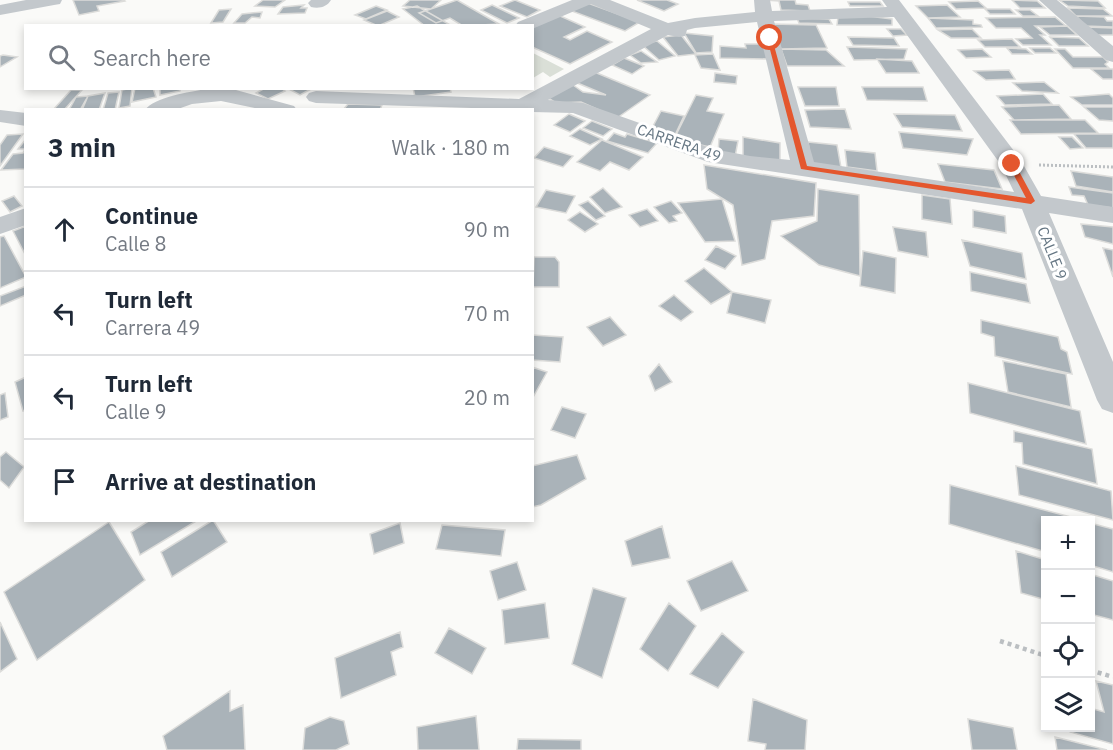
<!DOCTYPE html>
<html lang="en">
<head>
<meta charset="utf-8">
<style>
  :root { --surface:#fff; --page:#f6f6f7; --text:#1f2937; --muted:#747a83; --line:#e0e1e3 }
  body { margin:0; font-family:"IBM Plex Sans",sans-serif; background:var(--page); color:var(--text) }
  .controls { position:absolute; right:18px; bottom:18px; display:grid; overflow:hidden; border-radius:0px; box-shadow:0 3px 9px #0003 }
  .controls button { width:54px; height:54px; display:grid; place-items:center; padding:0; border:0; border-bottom:2px solid var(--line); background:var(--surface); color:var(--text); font:30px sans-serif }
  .stop { position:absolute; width:18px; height:18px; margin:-14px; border:4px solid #e4572e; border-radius:50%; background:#fff }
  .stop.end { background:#e4572e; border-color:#fff; box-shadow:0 2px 6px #0008 }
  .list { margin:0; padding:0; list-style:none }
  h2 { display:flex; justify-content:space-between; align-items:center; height:78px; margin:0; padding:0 24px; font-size:26px }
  h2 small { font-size:20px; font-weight:400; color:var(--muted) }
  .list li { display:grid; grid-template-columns:39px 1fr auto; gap:18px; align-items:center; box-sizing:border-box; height:84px; padding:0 24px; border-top:2px solid var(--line) }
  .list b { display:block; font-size:22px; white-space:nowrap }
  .list p { margin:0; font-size:20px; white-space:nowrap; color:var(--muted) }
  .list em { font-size:20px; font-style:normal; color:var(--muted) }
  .icon { flex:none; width:33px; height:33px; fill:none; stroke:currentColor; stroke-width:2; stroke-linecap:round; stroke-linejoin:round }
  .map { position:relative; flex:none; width:1113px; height:750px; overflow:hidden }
  .search { position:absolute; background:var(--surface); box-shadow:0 3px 9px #0003; left:24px; top:24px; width:510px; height:66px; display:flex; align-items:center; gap:15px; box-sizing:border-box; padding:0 21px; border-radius:0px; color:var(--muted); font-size:22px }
  .panel { position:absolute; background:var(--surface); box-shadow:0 3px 9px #0003; left:24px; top:108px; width:510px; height:414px; border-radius:0px }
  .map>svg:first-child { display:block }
  .green { fill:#dadfd7 }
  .building { fill:#aab3b9; stroke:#dcdcda; stroke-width:1.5 }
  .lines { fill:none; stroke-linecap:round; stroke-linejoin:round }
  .path-far1 { stroke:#bbbfc2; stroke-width:3; stroke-dasharray:2 2; stroke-linecap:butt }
  .path { stroke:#bbbfc2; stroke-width:4.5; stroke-dasharray:4 4; stroke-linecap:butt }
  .minor { fill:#c3c8cc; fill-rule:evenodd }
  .route { fill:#e4572e }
  .labels { text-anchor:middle; stroke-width:6; stroke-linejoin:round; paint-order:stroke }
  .far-street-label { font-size:15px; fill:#657683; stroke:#fff }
</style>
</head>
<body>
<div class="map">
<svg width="1113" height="750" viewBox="0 0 1113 750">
  <rect width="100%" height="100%" fill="#fafaf8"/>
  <path class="green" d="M533,53L564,69L550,77L543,72L533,78Z"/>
  <path class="building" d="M73,0H124L125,1L97,6L99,11L79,15Z
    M263,0H285L275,7L255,6Z
    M410,0H441L431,9L403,6Z
    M457,0L499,24L463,26L450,18L436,23L419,13Z
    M515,0L540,10L527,17L500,6Z
    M637,0H667L678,4L664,11Z
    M795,0L796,4L808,5L810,11L781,10L779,1L765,0Z
    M1012,0L1037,1L1045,8H1020Z
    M1059,0L1098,1L1105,8L1068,6Z
    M978,1L986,8L956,9L949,2Z
    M585,2L640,22L625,31L569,10Z
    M848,2H880L883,6H850Z
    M304,5L301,8H307L305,13L278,14L283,7Z
    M492,5L519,18L507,23L481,10Z
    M947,5L960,17L928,18L916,6Z
    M376,6L387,10L366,19L355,15Z
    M417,6L452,26H425L403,9Z
    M1068,8L1103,9L1112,16H1076Z
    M231,9L223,22L211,23L219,10Z
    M985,9H1010L1015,14H990Z
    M1016,10H1030L1038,16H1023Z
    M387,11L399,17L378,26L364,20Z
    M262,12L260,18L252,17L245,23H234L242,14Z
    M558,15L585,27L564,37L570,40L587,31L612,42L570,64L532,47V27Z
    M868,16L892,19V25H837L838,17Z
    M1076,16L1104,17L1107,21H1113V27L1085,26Z
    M1055,17L1066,26H1035L1045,35H1040L1051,45H1023L1016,39L1032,38L1021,28H996L986,18Z
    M797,18L829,19L832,24L799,23Z
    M928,18L973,20V24L981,25L982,27L936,28Z
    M771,24L816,25L827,48L781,49Z
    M1067,26L1077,35H1050L1040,27Z
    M1086,27L1113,28V35H1095Z
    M887,29H901L907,35L893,36Z
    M972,29L981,38H951L938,30Z
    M684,33L713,36L712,52L696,53Z
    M681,35L696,54L678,56L663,37Z
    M848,37L894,38L899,46L853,45Z
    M1050,37L1079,38L1088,46H1059Z
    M1012,39L1020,47H985L978,40Z
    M657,41L675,56L659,60L641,44Z
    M745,44H764L768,59L720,58V46L746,48Z
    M847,47L907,49L904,59L854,60Z
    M1007,48L1026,49L1032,54H1012Z
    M1030,48H1050L1056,53H1035Z
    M781,49L826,50L844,66H787Z
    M982,49L991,57L966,58L958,50Z
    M1055,49H1065L1073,57H1103L1108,62L1105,64L1109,68H1073Z
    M641,51L657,62L641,63L630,55Z
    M713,54L720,70L701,68L695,55Z
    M3,55L17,57L0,67V56Z
    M624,58L644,66L632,74L612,65Z
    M877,59L912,61L919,73H886Z
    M1091,69H1113V79H1103Z
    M1009,70L1015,79L986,80L974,71Z
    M592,71L650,95L617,118L581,102L556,103L545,96L573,85L583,92L606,95L575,82Z
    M715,73L737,76L736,84L714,82Z
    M1044,82L1058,93L1022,91L1013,83Z
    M798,87H836L839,106H805Z
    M862,87H923L927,101L867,100Z
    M132,88L130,106L119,108L122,90Z
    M135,88H153L156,97L132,102Z
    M160,88H180V91L160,95Z
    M265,88H281L285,91L268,99L256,93Z
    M287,88H313L300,95Z
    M413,88H450L451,92L415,97Z
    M71,90H82L64,110H53Z
    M119,92L115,110H103L108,93Z
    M105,93L99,110H82L88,96Z
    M1043,94L1052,104L1005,105L997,96Z
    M1109,94L1113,98V105H1082L1071,97Z
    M696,95L713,98L707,111L724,114L710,147L674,139Z
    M88,96L80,110H69L76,97Z
    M348,104L382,105L380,110H343Z
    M1059,105L1071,119L1014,120L1002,107Z
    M1084,107H1113V121L1099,120Z
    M845,109L851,129L810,127L805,110Z
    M661,111L684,116L675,135L651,130Z
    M569,114L585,121L570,132L554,125Z
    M894,114L955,115L962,131L902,127Z
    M1010,120H1085L1098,133L1021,134Z
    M592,121L612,129L603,136L583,128Z
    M580,129L602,139L590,145L570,136Z
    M899,132L973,139L967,155L903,148Z
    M614,133L625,137L627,134L657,143L648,153L607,141Z
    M23,134L0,166V145L7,135Z
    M1074,134H1113V148H1086Z
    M743,137L780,143V163L743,158Z
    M1059,137H1072L1083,148L1070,149Z
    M26,139V169L1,170L13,154L23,153L25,149H18Z
    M719,139L738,141L735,157L718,153Z
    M602,140L643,157L629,170L610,162L600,171L577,162Z
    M808,142L837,145L842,173L812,169Z
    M544,147L573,156L563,167L534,158Z
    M845,150L875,153L877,171L847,167Z
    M938,164L994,170L1002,189L945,182Z
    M704,165L816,183L814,216L772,221L765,259L742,265L733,205L707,189Z
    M1071,171L1113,177V192L1076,186Z
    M1069,187L1113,193V208L1088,205L1084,196L1072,195Z
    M603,188L622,207L605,213L590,197Z
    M818,189L859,195L860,276L819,265L781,236L817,221Z
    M546,190L575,196L566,213L536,207Z
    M922,195L950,199L952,224L922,219Z
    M14,196L22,206L10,212L2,201Z
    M722,199L735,241L705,242L678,203Z
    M588,201L605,216L596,220L579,205Z
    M671,201L682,213L673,216L677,221L669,223L654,207Z
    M647,209L658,221L640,227L629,215Z
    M973,210L1005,216L1006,233L973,227Z
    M580,212L598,224L585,232L568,220Z
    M1081,224L1113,227V244L1085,237Z
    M26,226V256L13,231Z
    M893,227L926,232L928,257L898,251Z
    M4,236L26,277L0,288V237Z
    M962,240L1022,253L1026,279L970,266Z
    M716,246L736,256L725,269L705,260Z
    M1103,248L1113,250V277Z
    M863,251L896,258L895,293L860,286Z
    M534,257H555L559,262V287H533Z
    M704,268L732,292L711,304L685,281Z
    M970,272L1026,284L1030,303L971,291Z
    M26,286V295L0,306V296Z
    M732,292L771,300L765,323L727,313Z
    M674,295L693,312L681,321L659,306Z
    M610,317L626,335L603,346L587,327Z
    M981,320L1058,337L1061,349L1067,352L1072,374L995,356L994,337L981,333Z
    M532,335L563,337L560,362L532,360Z
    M1003,361L1066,374L1071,407L1008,392Z
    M659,364L672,382L655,391L649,376Z
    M532,367L547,372L532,399Z
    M26,377V410L23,411L15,382Z
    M968,383L1080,411L1086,444L970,413Z
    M5,393L8,417L0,420V395Z
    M562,407L586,414L575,438L551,430Z
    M1014,431L1092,449L1097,484L1023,464L1022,443L1014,442Z
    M6,452L24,467L9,488L0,480V457Z
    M577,455L586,479L541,505L532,507V466Z
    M1016,466L1111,491L1113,520L1019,495Z
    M950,485L1082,520H1046V552L949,524Z
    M150,520H198L140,555L131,532Z
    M213,520L227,542L172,577L161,552Z
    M109,522L145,580L37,660L4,592Z
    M400,523L404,543L374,554L370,534Z
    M1090,523L1113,529V572L1090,565Z
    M442,525L505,530L501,556L436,549Z
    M662,526L670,558L632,566L625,541Z
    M1016,551L1046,560V600L1021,593Z
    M732,561L748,591L701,611L687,581Z
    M517,562L526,590L498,600L490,571Z
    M1090,574L1113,581V620L1090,614Z
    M593,588L626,598L602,678L572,664Z
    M545,603L549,638L505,644L502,610Z
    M669,603L696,626L668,671L640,649Z
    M0,622L17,659L0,672Z
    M449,628L486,648L472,674L435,653Z
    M400,632L403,647L391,652L396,675L341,698L335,658Z
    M722,633L744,652L718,688L690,674Z
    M1096,681L1113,685V744L1070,732L1069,728H1090V708L1104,712Z
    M230,691V711L243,705L245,750H167L163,736Z
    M753,699L807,720L805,750H765L766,744L748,741Z
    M476,716L479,750H418L417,727Z
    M330,717L344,721L349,744L336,750H303L305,728Z
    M968,719L1013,728L1017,750H972Z
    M1055,737L1107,750H1057Z
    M518,739L581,740V750H517Z"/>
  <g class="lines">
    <path class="path-far1" d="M1039,165L1113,167"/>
    <path class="path" d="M1000,641L1046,656
      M1090,670L1113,677"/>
    <path class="minor" d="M26,0H62L60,4L54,5L0,15V5Z
      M311,0H331C327,7 319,9 311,7L308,3Z
      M572,0H610L668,23L695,18L755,12L754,0H770L772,11L887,7L882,0H899L1020,159L1041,196L1113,207V223L1049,213L1113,362V413L1102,409L1097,400L1022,209L708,162L573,113L532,112V110L316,103L309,101L306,97L309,93L316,91L519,99L651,29L591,4L532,29V26H515L518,22ZM894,17L1001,165L1014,192L814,162L774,21ZM757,22L790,160L750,156L713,149L583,103L548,100L668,35L679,37L685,36L687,30L695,28Z
      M1039,0H1057L1113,46V62L1106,60Z
      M206,89L236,90L294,106L297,110H264L221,101L192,104L175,110H145C154,97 190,92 206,89Z
      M0,110L26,113V126L0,122Z
      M26,208V225L0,234V217Z"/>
  </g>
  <path class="route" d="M770,36L772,38L807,166L1026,198L1008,164L1012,161L1015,164L1035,201L1031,204L801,169L767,38Z"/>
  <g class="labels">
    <g class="far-street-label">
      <text transform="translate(679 143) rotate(19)" y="5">CARRERA 49</text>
      <text transform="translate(1052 253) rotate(68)" y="5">CALLE 9</text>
    </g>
  </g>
</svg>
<div class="controls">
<button>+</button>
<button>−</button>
<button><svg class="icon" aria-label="locate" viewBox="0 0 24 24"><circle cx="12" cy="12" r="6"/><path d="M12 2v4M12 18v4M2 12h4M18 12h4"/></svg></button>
<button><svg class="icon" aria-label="layers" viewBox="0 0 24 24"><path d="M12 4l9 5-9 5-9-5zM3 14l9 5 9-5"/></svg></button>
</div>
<div class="stop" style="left:770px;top:38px"></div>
<div class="stop end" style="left:1012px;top:164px"></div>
<div class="search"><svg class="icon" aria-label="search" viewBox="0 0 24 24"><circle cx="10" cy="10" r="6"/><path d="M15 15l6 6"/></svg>Search here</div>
<section class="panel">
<h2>3 min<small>Walk · 180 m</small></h2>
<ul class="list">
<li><svg class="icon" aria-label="ahead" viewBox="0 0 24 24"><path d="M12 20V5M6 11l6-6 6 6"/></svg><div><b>Continue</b><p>Calle 8</p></div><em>90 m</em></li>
<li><svg class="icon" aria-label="left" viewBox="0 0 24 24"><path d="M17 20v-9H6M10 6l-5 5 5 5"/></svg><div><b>Turn left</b><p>Carrera 49</p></div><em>70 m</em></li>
<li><svg class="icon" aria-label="left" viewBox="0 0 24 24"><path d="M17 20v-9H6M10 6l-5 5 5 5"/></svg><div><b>Turn left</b><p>Calle 9</p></div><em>20 m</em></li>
<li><svg class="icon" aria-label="arrive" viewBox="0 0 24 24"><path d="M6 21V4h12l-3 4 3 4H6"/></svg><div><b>Arrive at destination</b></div></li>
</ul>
</section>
</div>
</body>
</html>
